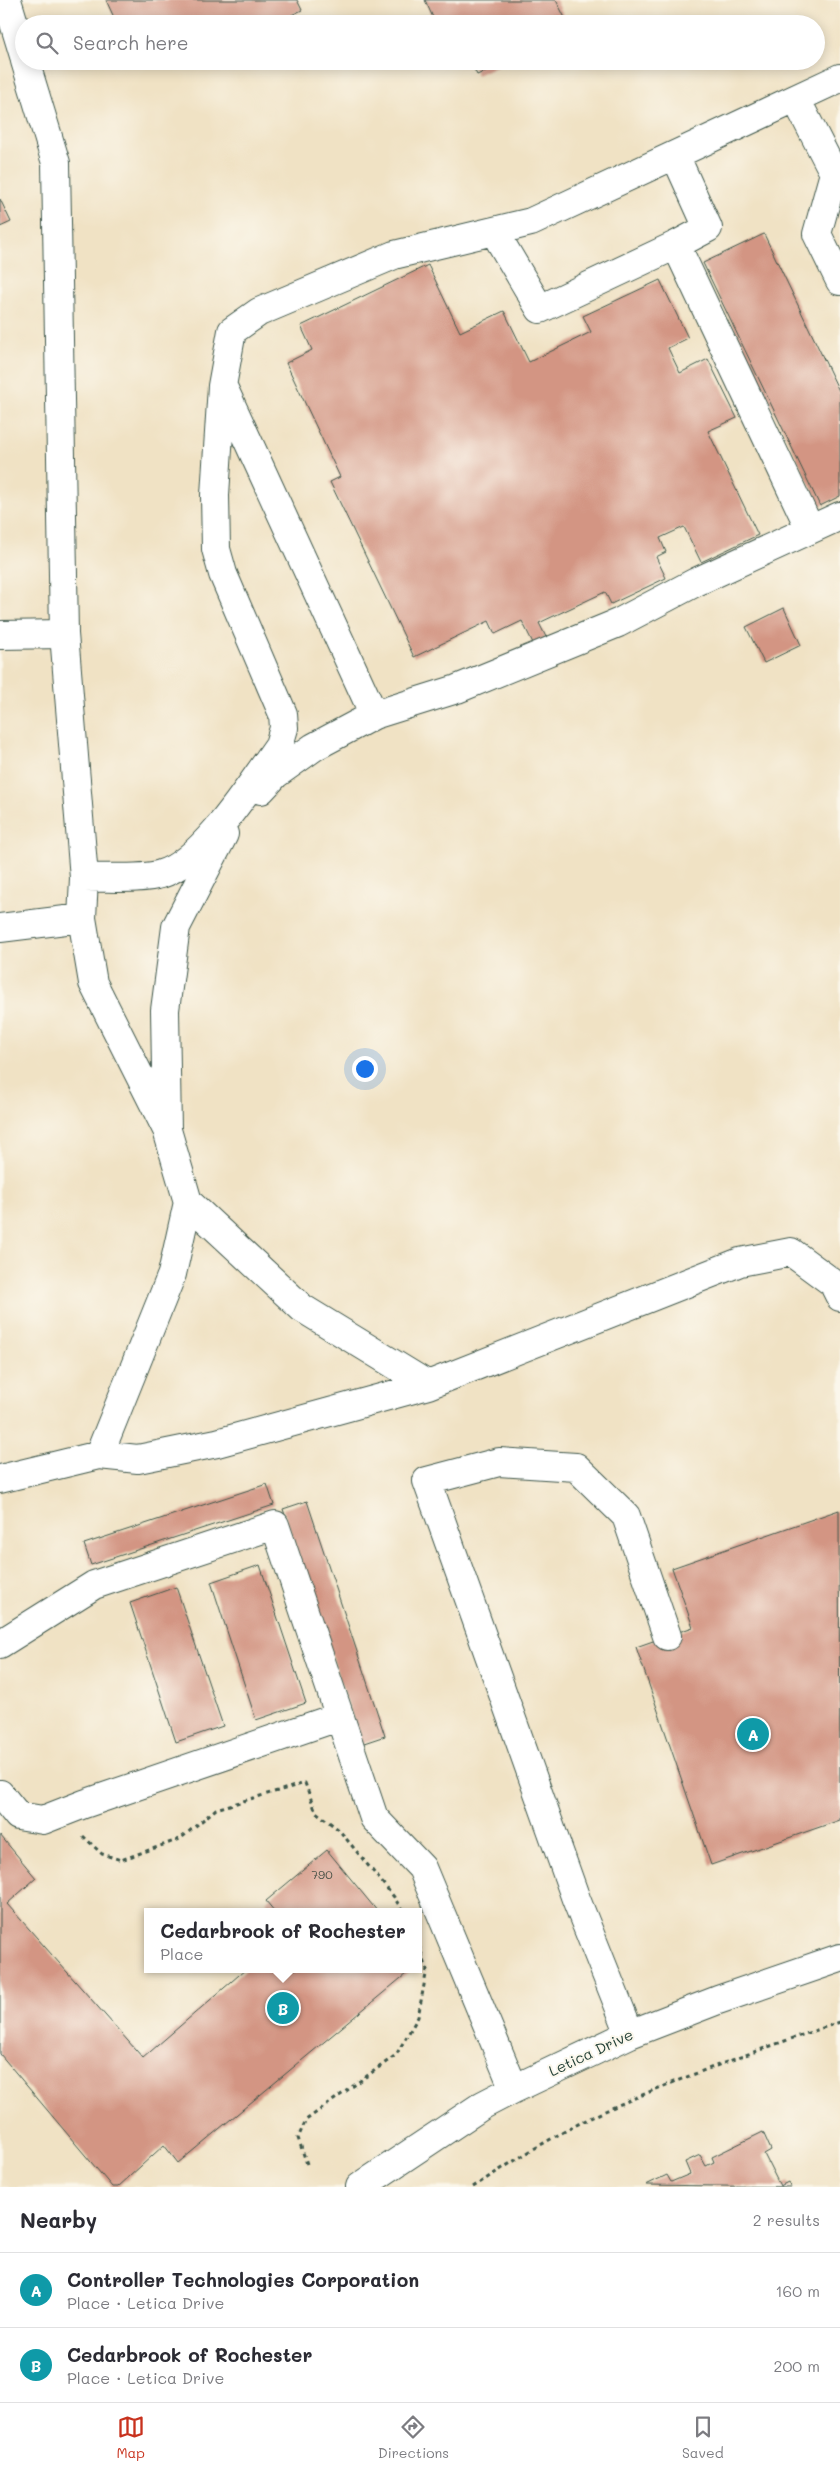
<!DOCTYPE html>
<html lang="en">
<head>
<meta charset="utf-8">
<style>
  :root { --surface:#fff; --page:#f7f7f7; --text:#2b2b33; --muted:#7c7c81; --line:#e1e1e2; --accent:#c8321e }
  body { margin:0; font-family:Mali,sans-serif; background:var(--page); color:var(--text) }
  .you { position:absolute; left:364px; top:1068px; width:18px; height:18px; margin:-12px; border:4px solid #fff; border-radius:50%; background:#1a73e8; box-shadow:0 0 0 8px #1a73e833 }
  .badge { display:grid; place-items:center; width:32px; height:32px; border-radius:50%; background:var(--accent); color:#fff; font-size:16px; font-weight:700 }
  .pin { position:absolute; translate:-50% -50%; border:2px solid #fff; box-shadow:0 1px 5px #0006 }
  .popup { position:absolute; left:144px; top:1908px; width:278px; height:65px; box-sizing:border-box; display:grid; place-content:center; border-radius:0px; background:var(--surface); filter:drop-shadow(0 1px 4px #0005); font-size:16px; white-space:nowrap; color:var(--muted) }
  .popup b { font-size:19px; color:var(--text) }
  .popup::after { content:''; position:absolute; left:50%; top:100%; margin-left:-10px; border:10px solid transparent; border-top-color:var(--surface) }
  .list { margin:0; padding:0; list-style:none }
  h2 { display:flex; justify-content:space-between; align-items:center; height:65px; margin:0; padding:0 20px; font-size:21px }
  h2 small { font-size:16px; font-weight:400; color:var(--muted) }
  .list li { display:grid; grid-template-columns:32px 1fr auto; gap:15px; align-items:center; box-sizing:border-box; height:75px; padding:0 20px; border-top:1px solid var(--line) }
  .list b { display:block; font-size:19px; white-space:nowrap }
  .list p { margin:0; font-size:16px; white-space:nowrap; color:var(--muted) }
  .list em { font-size:16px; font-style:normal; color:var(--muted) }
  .icon { flex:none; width:28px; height:28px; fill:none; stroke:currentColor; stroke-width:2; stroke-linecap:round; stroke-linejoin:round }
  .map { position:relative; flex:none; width:840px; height:2187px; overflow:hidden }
  .search { position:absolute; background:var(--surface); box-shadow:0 2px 12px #0003; left:15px; right:15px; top:15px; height:55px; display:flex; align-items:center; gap:12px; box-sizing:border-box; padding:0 18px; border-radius:28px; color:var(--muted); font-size:19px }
  .sheet { height:215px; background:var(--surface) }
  nav { display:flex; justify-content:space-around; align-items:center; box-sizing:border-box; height:70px; border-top:1px solid var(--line); background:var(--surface); font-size:14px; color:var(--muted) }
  nav a { display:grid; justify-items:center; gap:2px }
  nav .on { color:var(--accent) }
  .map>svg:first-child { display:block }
  .building { fill:#d39583 }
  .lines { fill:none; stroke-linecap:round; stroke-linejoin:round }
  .minor-casing { stroke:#3e564a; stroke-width:30 }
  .path { stroke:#3e564a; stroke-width:3; stroke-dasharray:4 4; stroke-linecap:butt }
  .minor { stroke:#fff; stroke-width:28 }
  .labels { text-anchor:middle; stroke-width:4; stroke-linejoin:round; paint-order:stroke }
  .number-label { font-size:12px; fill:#4c5348 }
  .street-label { font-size:15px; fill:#1f3d34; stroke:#fbf7ec }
</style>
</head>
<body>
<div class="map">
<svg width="840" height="2187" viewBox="0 0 840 2187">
  <rect width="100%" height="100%" fill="#fbf7ec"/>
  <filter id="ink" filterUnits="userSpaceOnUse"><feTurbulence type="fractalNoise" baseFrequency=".02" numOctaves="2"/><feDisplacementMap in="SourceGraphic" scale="10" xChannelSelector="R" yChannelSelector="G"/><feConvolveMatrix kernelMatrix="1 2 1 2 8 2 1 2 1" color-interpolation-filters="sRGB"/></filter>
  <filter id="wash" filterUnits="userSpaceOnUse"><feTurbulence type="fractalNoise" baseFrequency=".0096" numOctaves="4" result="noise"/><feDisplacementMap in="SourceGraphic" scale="20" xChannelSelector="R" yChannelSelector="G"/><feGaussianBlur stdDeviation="1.12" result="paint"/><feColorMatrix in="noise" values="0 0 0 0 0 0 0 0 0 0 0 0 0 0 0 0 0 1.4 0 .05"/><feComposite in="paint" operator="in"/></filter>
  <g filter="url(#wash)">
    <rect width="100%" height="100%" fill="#f0e2c4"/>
    <g id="blocks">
      <path class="building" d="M106,0H297L302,10L273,24H225L223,20L216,24H117Z
        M425,0H556L568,24H436Z
        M470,61H507L477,75Z
        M0,199L11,222L0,227Z
        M764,234L840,393V496L820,506L703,263Z
        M428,265L460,332L504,311L529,362L591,332L583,316L660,280L688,338L668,348L680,373L708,359L737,418L708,431L758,535L701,562L684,527L660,538L666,552L656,557L666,578L611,604L605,592L539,623L546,637L533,643L522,621L495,634L489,621L414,657L330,482L340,477L286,363L312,350L301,326Z
        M784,608L801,645L764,663L746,627Z
        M267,1484L274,1505L91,1565L84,1544Z
        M307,1501L385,1736L361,1744L283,1509Z
        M839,1510L840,1820L711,1865L636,1647L693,1627L672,1568Z
        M260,1565L306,1703L256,1720L211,1582Z
        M176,1587L223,1726L176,1742L130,1603Z
        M0,1835L36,1878L7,1904L143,2058L246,1969H412L178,2163L164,2145L118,2187H112L0,2054Z
        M327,1850L378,1912H275L266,1901Z
        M763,2132L771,2150L764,2154L780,2186L788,2182L791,2187L646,2185L667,2175L671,2182L690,2174L685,2162L700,2155L706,2166L714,2162L712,2157Z"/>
    </g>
  </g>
  <g filter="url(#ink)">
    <use href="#blocks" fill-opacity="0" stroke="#3e564a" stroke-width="1"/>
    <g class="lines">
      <defs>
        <path id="minor" d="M7,0L24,56
          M796,99L834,173L817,234L840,281
          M675,155L708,228L676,245L810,529
          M494,231L540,309L676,245
          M224,389L374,715
          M64,634L84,878L82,918
          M0,635L64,634L56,163L25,61
          M261,790L276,774L314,747L374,715L457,689L618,623L696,582L840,516
          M84,878C105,877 142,880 161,874C203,862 253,781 279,745L284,728L283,714L223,574L216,549L215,495L222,386L232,331L259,312L394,255L531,222L840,78
          M0,928L82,918L93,983L167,1130L188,1202L172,1274L99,1455L0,1479
          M167,1130L165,1010L176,927L224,834
          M188,1202L302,1308L428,1385
          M99,1455L138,1459L217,1443L428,1385L740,1262L791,1252L833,1283L840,1297
          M0,1644L94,1585L275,1525L374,1818L422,1868L514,2089
          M0,1794L18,1816L43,1820L84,1804L338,1717
          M630,2034L576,1899L427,1481L499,1462L576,1467L626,1516L667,1636
          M360,2187L483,2105L514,2089L630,2034L718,2000L840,1958"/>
      </defs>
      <use href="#minor" class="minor-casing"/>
      <path class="path" d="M83,1836L102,1854L121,1860L180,1839L216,1809L305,1783L316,1812L339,1830L394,1897L403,1912
        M307,2164L298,2138L306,2120L396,2055L418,2017L427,1969L419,1946
        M473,2187C515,2160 559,2132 605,2111C681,2077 761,2049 840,2022"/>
      <use href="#minor" class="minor"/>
    </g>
  </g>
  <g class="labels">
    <g class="number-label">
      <text x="322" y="1879">790</text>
    </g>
    <g class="street-label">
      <text transform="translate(591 2053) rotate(-25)" y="5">Letica Drive</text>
    </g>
  </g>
</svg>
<div class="you"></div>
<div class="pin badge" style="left:753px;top:1734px;background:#0f9aa8">A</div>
<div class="pin badge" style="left:283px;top:2008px;background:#0f9aa8">B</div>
<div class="popup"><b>Cedarbrook of Rochester</b>Place</div>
<div class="search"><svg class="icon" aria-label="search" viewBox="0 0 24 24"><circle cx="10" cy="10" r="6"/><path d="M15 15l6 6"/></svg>Search here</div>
</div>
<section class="sheet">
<h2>Nearby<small>2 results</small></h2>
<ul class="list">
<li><span class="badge" style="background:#0f9aa8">A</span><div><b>Controller Technologies Corporation</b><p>Place · Letica Drive</p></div><em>160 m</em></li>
<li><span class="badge" style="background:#0f9aa8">B</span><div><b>Cedarbrook of Rochester</b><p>Place · Letica Drive</p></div><em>200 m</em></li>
</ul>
</section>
<nav>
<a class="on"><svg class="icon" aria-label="map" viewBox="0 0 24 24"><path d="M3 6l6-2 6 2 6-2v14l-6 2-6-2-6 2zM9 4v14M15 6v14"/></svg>Map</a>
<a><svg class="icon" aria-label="directions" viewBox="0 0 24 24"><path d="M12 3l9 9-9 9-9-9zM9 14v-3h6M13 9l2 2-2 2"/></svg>Directions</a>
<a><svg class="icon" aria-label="saved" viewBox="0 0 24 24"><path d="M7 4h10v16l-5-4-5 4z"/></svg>Saved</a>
</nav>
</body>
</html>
